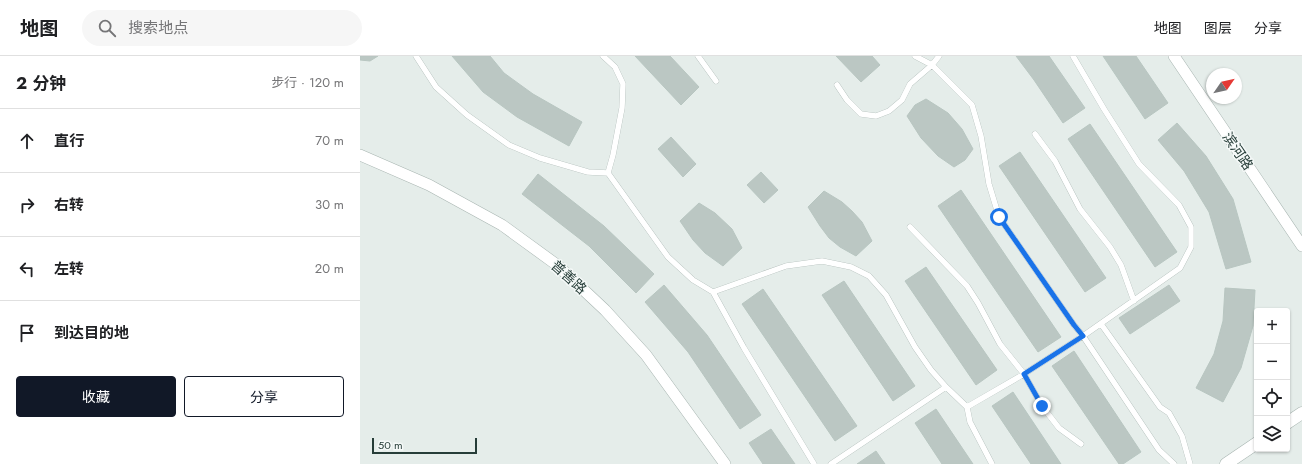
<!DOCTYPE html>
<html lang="zh">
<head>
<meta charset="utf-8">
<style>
  :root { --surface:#fff; --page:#f6f6f6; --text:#202124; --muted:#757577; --line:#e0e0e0; --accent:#111827 }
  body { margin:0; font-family:Jost,"Noto Sans SC",sans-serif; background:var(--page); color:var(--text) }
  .controls { position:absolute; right:12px; bottom:12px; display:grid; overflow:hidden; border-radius:4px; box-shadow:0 1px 3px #0004 }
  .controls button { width:36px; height:36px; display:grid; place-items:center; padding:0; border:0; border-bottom:1px solid var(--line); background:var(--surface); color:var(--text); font:20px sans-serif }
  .compass { position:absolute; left:846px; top:12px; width:36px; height:36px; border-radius:50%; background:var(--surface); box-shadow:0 1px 3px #0004; rotate:56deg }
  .scale { position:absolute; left:12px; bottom:10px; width:105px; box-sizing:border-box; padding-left:4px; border:2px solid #263d38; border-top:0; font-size:11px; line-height:14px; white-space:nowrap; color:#263d38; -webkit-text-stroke:3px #f5f9f8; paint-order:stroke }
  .stop { position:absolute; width:12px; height:12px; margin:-9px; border:3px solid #1a73e8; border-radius:50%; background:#fff }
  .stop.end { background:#1a73e8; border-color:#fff; box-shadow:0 1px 4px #0008 }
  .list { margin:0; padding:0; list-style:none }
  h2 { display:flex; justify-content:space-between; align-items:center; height:52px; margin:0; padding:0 16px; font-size:17px }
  h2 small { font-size:13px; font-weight:400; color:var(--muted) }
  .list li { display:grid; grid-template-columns:26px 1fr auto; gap:12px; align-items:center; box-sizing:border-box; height:64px; padding:0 16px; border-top:1px solid var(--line) }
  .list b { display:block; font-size:15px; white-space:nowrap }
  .list em { font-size:13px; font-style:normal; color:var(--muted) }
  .actions { display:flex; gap:8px; padding:12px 16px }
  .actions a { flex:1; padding:9px 0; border:1px solid var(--accent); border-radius:4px; text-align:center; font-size:14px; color:var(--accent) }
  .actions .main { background:var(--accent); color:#fff }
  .icon { flex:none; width:22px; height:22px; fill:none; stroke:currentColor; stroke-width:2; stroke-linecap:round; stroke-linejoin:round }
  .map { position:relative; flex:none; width:942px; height:408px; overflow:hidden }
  header { display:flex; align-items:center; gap:24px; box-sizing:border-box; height:56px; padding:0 20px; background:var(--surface); border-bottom:1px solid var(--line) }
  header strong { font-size:19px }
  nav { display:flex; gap:22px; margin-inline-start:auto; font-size:14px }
  .search { width:280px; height:36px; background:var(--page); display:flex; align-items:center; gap:10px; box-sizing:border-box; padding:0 14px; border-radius:22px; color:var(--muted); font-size:15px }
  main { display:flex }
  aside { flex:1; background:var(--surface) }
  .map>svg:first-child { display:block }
  .building { fill:#bbc7c3; stroke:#b8c6c1 }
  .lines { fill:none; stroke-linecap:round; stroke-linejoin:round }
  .service-casing { stroke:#a8b5b1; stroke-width:6 }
  .minor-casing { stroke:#a8b5b1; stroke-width:12 }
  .tertiary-casing { stroke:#a8b5b1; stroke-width:13 }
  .service { stroke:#fff; stroke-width:5.5 }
  .minor { stroke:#fff; stroke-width:11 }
  .tertiary { stroke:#fff; stroke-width:12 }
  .route { stroke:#1a73e8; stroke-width:5 }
  .labels { text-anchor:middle; stroke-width:3; stroke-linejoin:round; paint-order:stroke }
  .street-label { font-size:14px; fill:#263d38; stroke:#f5f9f8 }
</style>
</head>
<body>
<header>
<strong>地图</strong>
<div class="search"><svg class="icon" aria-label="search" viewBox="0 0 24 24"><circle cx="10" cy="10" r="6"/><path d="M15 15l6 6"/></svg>搜索地点</div>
<nav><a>地图</a><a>图层</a><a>分享</a></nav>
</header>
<main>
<aside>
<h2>2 分钟<small>步行 · 120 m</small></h2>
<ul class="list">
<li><svg class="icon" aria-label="ahead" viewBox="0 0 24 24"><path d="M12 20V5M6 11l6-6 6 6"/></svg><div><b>直行</b></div><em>70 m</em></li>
<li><svg class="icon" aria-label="right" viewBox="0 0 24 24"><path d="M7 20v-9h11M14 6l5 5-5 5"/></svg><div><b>右转</b></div><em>30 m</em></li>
<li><svg class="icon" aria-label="left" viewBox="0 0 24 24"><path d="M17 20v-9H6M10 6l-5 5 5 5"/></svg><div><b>左转</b></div><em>20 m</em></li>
<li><svg class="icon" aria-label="arrive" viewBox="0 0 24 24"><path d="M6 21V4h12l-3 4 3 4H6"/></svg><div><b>到达目的地</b></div></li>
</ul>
<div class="actions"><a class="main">收藏</a><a>分享</a></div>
</aside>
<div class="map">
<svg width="942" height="408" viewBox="0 0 942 408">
  <rect width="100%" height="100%" fill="#e5edea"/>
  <path class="building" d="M0,0H18L10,5L0,4Z
    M92,0H130L144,17L173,38L222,66L209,90L157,61L123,36Z
    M275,0H310L339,31L321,49Z
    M476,0H512L520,9L501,26Z
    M656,0H689L725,52L703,67L674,24Z
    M743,0H776L808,47L785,63Z
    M566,43L588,57L602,73L613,93L605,104L594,111L578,100L561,82L547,60L555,49Z
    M817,67L846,100L873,143L891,206L866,213L849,156L824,115L798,84Z
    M730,68L817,196L795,211L708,83Z
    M311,81L336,108L323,121L298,93Z
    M660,96L746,222L725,236L639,110Z
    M401,116L418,134L404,147L387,129Z
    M178,118L244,170L294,218L276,237L229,190L162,138Z
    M601,134L701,281L678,296L578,150Z
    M464,135L482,146L492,155L502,166L512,185L496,200L480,191L469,182L460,170L448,151Z
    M339,147L355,157L372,173L382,192L363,210L345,197L333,184L320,165Z
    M566,211L637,314L616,329L545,225Z
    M484,225L555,330L533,345L462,239Z
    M304,229L347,279L401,359L380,373L328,296L285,246Z
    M809,229L820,245L770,278L759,262Z
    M865,232L895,234L893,270L881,312L863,346L836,332L854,298L863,265Z
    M403,233L497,370L475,385L382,248Z
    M714,295L781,396L763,408H759L692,310Z
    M653,336L701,408H671L632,350Z
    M576,353L613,408H582L555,367Z
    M411,373L435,408H403L389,387Z
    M516,395L525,408H497Z"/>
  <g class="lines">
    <defs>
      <path id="service" d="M56,0L76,31L107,59L149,89L180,102L228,116L248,117L308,201L333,224L353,236L384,292L454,408
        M243,0L255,11L263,28L262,52L253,99L248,117
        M338,0L356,25
        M555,0L572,9L612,49L621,80L629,128L639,161L714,269L723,280L799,394L814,408
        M477,29L487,44L501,58L516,60L529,55L542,44L550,28L572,9L579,0
        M675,78L695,105L720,153L750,191L761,209L774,245
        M550,171L607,230L618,247L640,288L664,318L682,350L699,372L721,388
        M353,236L426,210L462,205L491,211L509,220L526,239L555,291L571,314L586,331
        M741,268L800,351L809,357L822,380L830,408
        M607,351L664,318L723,280L820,212L831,191V171L819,149L779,108L744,53L713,0
        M471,408L586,331L607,351L610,366L632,408"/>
      <path id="minor" d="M814,0L942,190
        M0,99L69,129L142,169L197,209L245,254L286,299L365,408"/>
      <path id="tertiary" d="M927,367L942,357
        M866,408L897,387"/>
    </defs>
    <use href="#service" class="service-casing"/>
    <use href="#minor" class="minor-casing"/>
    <use href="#tertiary" class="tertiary-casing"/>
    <use href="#service" class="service"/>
    <use href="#minor" class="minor"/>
    <use href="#tertiary" class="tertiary"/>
  </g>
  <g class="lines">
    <path class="route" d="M639,161L714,269L723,280L664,318L682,350"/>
  </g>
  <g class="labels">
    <g class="street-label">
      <text transform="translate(878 95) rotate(56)" y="5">滨河路</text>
      <text transform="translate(209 221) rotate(42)" y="5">普善路</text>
    </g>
  </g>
</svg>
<div class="controls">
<button>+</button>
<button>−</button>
<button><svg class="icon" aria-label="locate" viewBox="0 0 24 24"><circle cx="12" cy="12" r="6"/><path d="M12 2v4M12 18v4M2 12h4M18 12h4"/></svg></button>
<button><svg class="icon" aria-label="layers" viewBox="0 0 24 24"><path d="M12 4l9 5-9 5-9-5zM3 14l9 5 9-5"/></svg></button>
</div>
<svg class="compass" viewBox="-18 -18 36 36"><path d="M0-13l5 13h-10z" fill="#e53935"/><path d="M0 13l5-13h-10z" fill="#757577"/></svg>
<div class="scale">50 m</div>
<div class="stop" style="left:639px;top:161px"></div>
<div class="stop end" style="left:682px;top:350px"></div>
</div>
</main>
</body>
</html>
